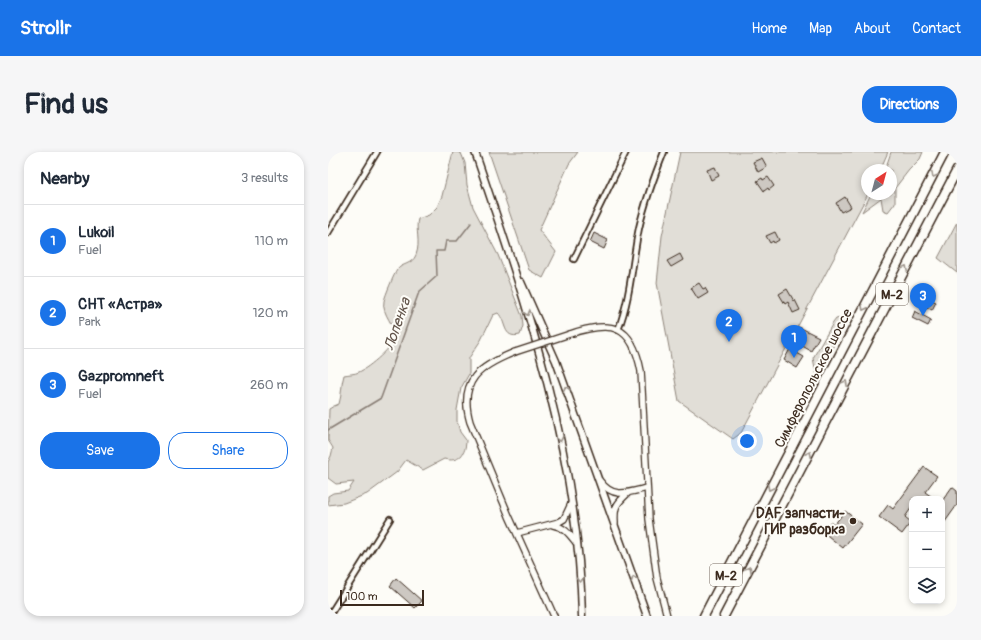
<!DOCTYPE html>
<html lang="en">
<head>
<meta charset="utf-8">
<style>
  :root { --surface:#fff; --page:#f6f6f7; --text:#1f2937; --muted:#747a83; --line:#e0e1e3; --accent:#1a73e8 }
  body { margin:0; font-family:Pangolin,sans-serif; background:var(--page); color:var(--text) }
  .controls { position:absolute; right:12px; bottom:12px; display:grid; overflow:hidden; border-radius:8px; box-shadow:0 2px 6px #0003 }
  .controls button { width:36px; height:36px; display:grid; place-items:center; padding:0; border:0; border-bottom:1px solid var(--line); background:var(--surface); color:var(--text); font:20px sans-serif }
  .compass { position:absolute; left:533px; top:12px; width:36px; height:36px; border-radius:50%; background:var(--surface); box-shadow:0 2px 6px #0003; rotate:36deg }
  .scale { position:absolute; left:12px; bottom:10px; width:84px; box-sizing:border-box; padding-left:4px; border:2px solid #3b2a1e; border-top:0; font-size:11px; line-height:14px; white-space:nowrap; color:#3b2a1e; -webkit-text-stroke:3px #fdfcf7; paint-order:stroke }
  .you { position:absolute; left:419px; top:289px; width:14px; height:14px; margin:-10px; border:3px solid #fff; border-radius:50%; background:#1a73e8; box-shadow:0 0 0 6px #1a73e833 }
  .badge { display:grid; place-items:center; width:26px; height:26px; border-radius:50%; background:var(--accent); color:#fff; font-size:13px; font-weight:700 }
  .pin { position:absolute; translate:-50% -33px; filter:drop-shadow(0 1px 2px #0008) }
  .pin::after { content:''; position:absolute; top:21px; width:14px; height:12px; background:inherit; clip-path:polygon(0 0,100% 0,50% 100%) }
  .list { margin:0; padding:0; list-style:none }
  h2 { display:flex; justify-content:space-between; align-items:center; height:52px; margin:0; padding:0 16px; font-size:17px }
  h2 small { font-size:13px; font-weight:400; color:var(--muted) }
  .list li { display:grid; grid-template-columns:26px 1fr auto; gap:12px; align-items:center; box-sizing:border-box; height:72px; padding:0 16px; border-top:1px solid var(--line) }
  .list b { display:block; font-size:15px; white-space:nowrap }
  .list p { margin:0; font-size:13px; white-space:nowrap; color:var(--muted) }
  .list em { font-size:13px; font-style:normal; color:var(--muted) }
  .actions { display:flex; gap:8px; padding:12px 16px }
  .actions a { flex:1; padding:9px 0; border:1px solid var(--accent); border-radius:16px; text-align:center; font-size:14px; color:var(--accent) }
  .actions .main { background:var(--accent); color:#fff }
  .icon { flex:none; width:22px; height:22px; fill:none; stroke:currentColor; stroke-width:2; stroke-linecap:round; stroke-linejoin:round }
  .map { position:relative; flex:none; width:629px; height:464px; overflow:hidden; border-radius:16px }
  header { display:flex; align-items:center; gap:24px; box-sizing:border-box; height:56px; padding:0 20px; background:var(--accent); color:#fff }
  header strong { font-size:19px }
  nav { display:flex; gap:22px; margin-inline-start:auto; font-size:14px }
  .intro { display:flex; align-items:center; justify-content:space-between; box-sizing:border-box; height:96px; padding:0 24px }
  h1 { margin:0; font-size:28px }
  .button { padding:10px 18px; border-radius:16px; background:var(--accent); color:#fff; font-size:14px; font-weight:700 }
  main { display:flex; gap:24px; padding:0 24px }
  aside { flex:1; background:var(--surface); border-radius:16px; box-shadow:0 2px 6px #0003 }
  .map>svg:first-child { display:block }
  .green { fill:#e1ded7; stroke:#8e847a }
  .lines { fill:none; stroke-linecap:round; stroke-linejoin:round }
  .stream { stroke:#887d74; stroke-width:1.5 }
  .building { fill:#cdc8c2; stroke:#3b2a1e }
  .minor-casing { stroke:#3b2a1e; stroke-width:8 }
  .tertiary-casing { stroke:#3b2a1e; stroke-width:8 }
  .secondary-casing { stroke:#3b2a1e; stroke-width:9 }
  .motorway-casing { stroke:#3b2a1e; stroke-width:11 }
  .minor { stroke:#fdfcf7; stroke-width:4.5 }
  .tertiary { stroke:#fdfcf7; stroke-width:5.5 }
  .secondary { stroke:#fdfcf7; stroke-width:6 }
  .motorway { stroke:#fdfcf7; stroke-width:8 }
  .tertiary-bridge-casing { stroke:#3b2a1e; stroke-width:8; stroke-linecap:butt }
  .tertiary-bridge { stroke:#fdfcf7; stroke-width:5.5 }
  .oneway { stroke:#9c938a }
  .poi-dot { fill:#3b2a1e; stroke:#fdfcf7; stroke-width:1.5 }
  .labels { text-anchor:middle; stroke-width:4; stroke-linejoin:round; paint-order:stroke }
  .shield { fill:#fdfcf7; stroke:#75695f; stroke-width:1 }
  .shield-label { font-size:13px; font-weight:bold; fill:#3b2a1e }
  .street-label { font-size:14px; fill:#3b2a1e; stroke:#fdfcf7 }
  .poi-label { font-size:14px; font-weight:bold; fill:#3b2a1e; stroke:#fdfcf7; text-anchor:end }
  .water-label { font-size:15px; font-style:italic; fill:#615349; stroke:#fdfcf7 }
</style>
</head>
<body>
<header>
<strong>Strollr</strong>
<nav><a>Home</a><a>Map</a><a>About</a><a>Contact</a></nav>
</header>
<div class="intro"><h1>Find us</h1><a class="button">Directions</a></div>
<main>
<aside>
<h2>Nearby<small>3 results</small></h2>
<ul class="list">
<li><span class="badge">1</span><div><b>Lukoil</b><p>Fuel</p></div><em>110 m</em></li>
<li><span class="badge">2</span><div><b>СНТ «Астра»</b><p>Park</p></div><em>120 m</em></li>
<li><span class="badge">3</span><div><b>Gazpromneft</b><p>Fuel</p></div><em>260 m</em></li>
</ul>
<div class="actions"><a class="main">Save</a><a>Share</a></div>
</aside>
<div class="map">
<svg width="629" height="464" viewBox="0 0 629 464">
  <rect width="100%" height="100%" fill="#fdfcf7"/>
  <filter id="ink" filterUnits="userSpaceOnUse"><feTurbulence type="fractalNoise" baseFrequency=".025" numOctaves="2"/><feDisplacementMap in="SourceGraphic" scale="8" xChannelSelector="R" yChannelSelector="G"/><feConvolveMatrix kernelMatrix="1 2 1 2 8 2 1 2 1" color-interpolation-filters="sRGB"/></filter>
  <g filter="url(#ink)">
    <path class="green" d="M125,0H130L132,2L133,1L137,11L139,33L145,55L170,103L194,164L195,174L192,183C174,187 179,170 170,161L165,163L153,188L141,206V222L133,236L129,258V269L132,280L138,288C138,302 131,311 116,307L95,318L78,308L69,320L39,342L16,351L0,353V344L5,341L20,339L26,330L8,332L0,326V310L3,304L5,296L0,288L1,257L6,254L11,252C14,243 13,232 16,223C21,222 27,222 31,220C40,216 67,194 67,184C68,174 53,162 56,149C57,144 66,122 69,118C74,111 84,113 88,103C93,90 87,77 90,67L101,63L109,55L114,44Z
      M161,0H250L241,12L211,78L228,100L215,126L201,118Z
      M352,0H560L552,18H539L540,42L413,281L405,287L351,249L329,131L334,84Z
      M563,0H595L592,7L581,18L567,36V51L560,60L555,58L553,46L534,60L543,42H563V18H557Z
      M629,70V121L610,106Z
      M514,166L518,168L492,221H488L485,206L505,171L508,167Z"/>
    <g class="lines">
      <path class="stream" d="M0,278L53,246L91,140L109,124L108,99H116L118,89H129L143,71"/>
    </g>
    <path class="building" d="M434,6L439,15L430,20L425,10Z
      M387,15L391,24L383,28L379,18Z
      M440,25L446,34L441,38L440,36L436,39L429,29L434,26L435,28Z
      M517,45L523,55L513,60L508,51Z
      M447,80L451,88L446,91L445,89L442,91L438,84Z
      M266,81L280,88L276,97L262,90Z
      M352,102L355,108L343,115L339,109Z
      M371,131L375,137L377,136L380,141L370,147L363,136Z
      M459,137L466,149L467,148L472,158L465,161L460,150L457,152L451,142Z
      M597,145L608,150L604,158L593,152Z
      M587,159L603,168L600,174L584,166Z
      M471,175L491,185L483,199L464,188Z
      M462,197L476,205L469,216L456,208Z
      M596,315L609,324L597,340L607,347H584V355L577,365L583,370L574,382L551,365L560,353L565,357Z
      M624,335L629,339V353L614,374V349Z
      M517,359L534,372L515,396L495,380L502,370L506,373Z
      M68,426L94,449L87,456L62,434Z"/>
    <g class="lines">
      <defs>
        <path id="minor" d="M0,81L49,0
          M246,107L298,0
          M290,178C303,145 304,110 311,76C317,50 326,25 336,0
          M1,464L62,367"/>
        <path id="tertiary" d="M242,182C284,168 304,172 313,219L321,367L329,426L339,464
          M187,200C152,214 130,228 142,270L181,364L226,464
          M272,329C285,347 299,341 319,336
          M287,371C286,355 288,352 300,341
          M225,373C237,375 242,383 249,392
          M189,381L231,370L236,367L243,352"/>
        <path id="secondary" d="M147,0C198,150 251,304 254,464
          M193,130L228,209L319,464"/>
        <path id="motorway" d="M376,464L617,0
          M396,464L629,18"/>
      </defs>
      <use href="#minor" class="minor-casing"/>
      <use href="#tertiary" class="tertiary-casing"/>
      <use href="#secondary" class="secondary-casing"/>
      <use href="#motorway" class="motorway-casing"/>
      <use href="#minor" class="minor"/>
      <use href="#tertiary" class="tertiary"/>
      <use href="#secondary" class="secondary"/>
      <use href="#motorway" class="motorway"/>
      <defs>
        <path id="tertiary-bridge" d="M187,200L242,182"/>
      </defs>
      <use href="#tertiary-bridge" class="tertiary-bridge-casing"/>
      <use href="#tertiary-bridge" class="tertiary-bridge"/>
    </g>
    <defs><path id="oneway-chevron" d="M-2-3.5L2.5 0L-2 3.5" fill="none" stroke-width="1.6" stroke-linecap="round" stroke-linejoin="round"/></defs>
    <g class="oneway">
      <use href="#oneway-chevron" transform="translate(606 23) rotate(118)"/>
      <use href="#oneway-chevron" transform="translate(577 116) rotate(-62)"/>
      <use href="#oneway-chevron" transform="translate(536 156) rotate(117)"/>
      <use href="#oneway-chevron" transform="translate(199 161) rotate(74)"/>
      <use href="#oneway-chevron" transform="translate(517 231) rotate(-62)"/>
      <use href="#oneway-chevron" transform="translate(238 237) rotate(-110)"/>
      <use href="#oneway-chevron" transform="translate(232 287) rotate(77)"/>
      <use href="#oneway-chevron" transform="translate(481 302) rotate(-63)"/>
      <use href="#oneway-chevron" transform="translate(442 336) rotate(117)"/>
      <use href="#oneway-chevron" transform="translate(421 417) rotate(-62)"/>
      <use href="#oneway-chevron" transform="translate(306 427) rotate(-109)"/>
      <use href="#oneway-chevron" transform="translate(252 428) rotate(85)"/>
    </g>
  </g>
  <circle class="poi-dot" cx="525" cy="369" r="4"/>
  <g class="labels">
    <g class="shield">
      <rect x="548" y="131" width="32" height="22" rx="3"/>
      <rect x="382" y="412" width="32" height="22" rx="3"/>
    </g>
    <g class="shield-label">
      <text x="564" y="147">М-2</text>
      <text x="398" y="428">М-2</text>
    </g>
    <g class="street-label">
      <text transform="translate(485 226) rotate(-63)" y="5">Симферопольское шоссе</text>
    </g>
    <g class="poi-label">
      <text x="517" y="366">DAF запчасти-<tspan x="517" dy="16">ГИР разборка</tspan></text>
    </g>
    <g class="water-label">
      <text transform="translate(69 172) rotate(-71)" y="5">Лопенка</text>
    </g>
  </g>
</svg>
<div class="controls">
<button>+</button>
<button>−</button>
<button><svg class="icon" aria-label="layers" viewBox="0 0 24 24"><path d="M12 4l9 5-9 5-9-5zM3 14l9 5 9-5"/></svg></button>
</div>
<svg class="compass" viewBox="-18 -18 36 36"><path d="M0-13l5 13h-10z" fill="#e53935"/><path d="M0 13l5-13h-10z" fill="#747a83"/></svg>
<div class="scale">100 m</div>
<div class="you"></div>
<div class="pin badge" style="left:466px;top:206px">1</div>
<div class="pin badge" style="left:401px;top:190px">2</div>
<div class="pin badge" style="left:595px;top:164px">3</div>
</div>
</main>
</body>
</html>
